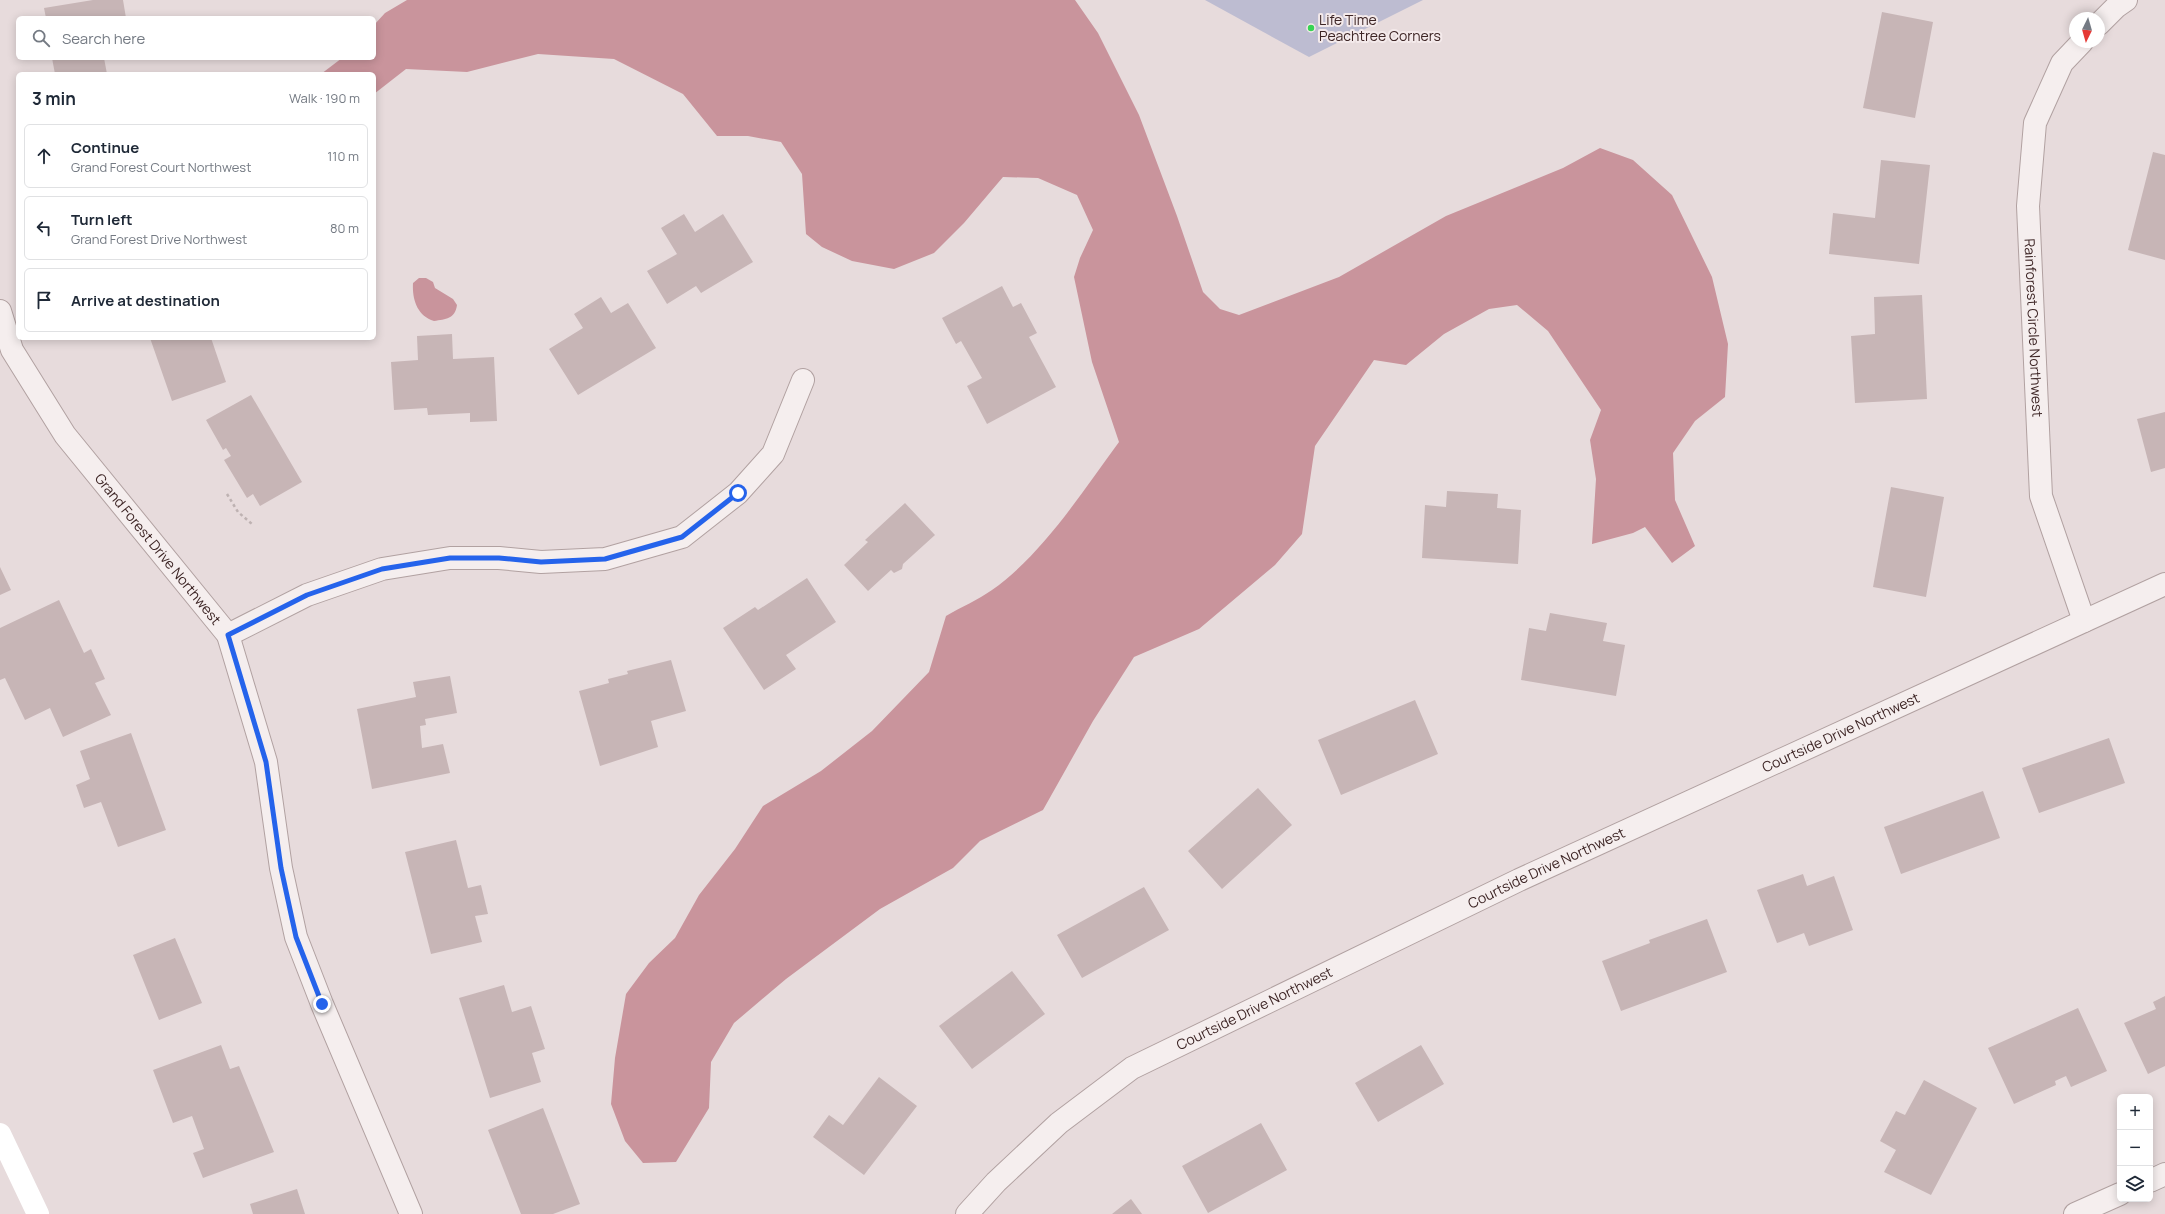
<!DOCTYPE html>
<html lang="en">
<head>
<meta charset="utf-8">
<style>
  :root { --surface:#fff; --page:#f6f6f7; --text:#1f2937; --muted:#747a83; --line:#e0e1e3 }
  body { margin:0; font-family:Manrope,sans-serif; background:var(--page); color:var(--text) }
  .controls { position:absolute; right:12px; bottom:12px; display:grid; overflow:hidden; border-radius:6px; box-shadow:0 2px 10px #0003 }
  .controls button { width:36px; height:36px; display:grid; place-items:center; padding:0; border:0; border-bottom:1px solid var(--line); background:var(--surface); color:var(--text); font:20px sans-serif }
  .compass { position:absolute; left:2069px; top:12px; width:36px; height:36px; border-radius:50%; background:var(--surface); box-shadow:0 2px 10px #0003; rotate:185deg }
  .stop { position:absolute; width:12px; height:12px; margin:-9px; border:3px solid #2563eb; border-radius:50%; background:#fff }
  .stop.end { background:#2563eb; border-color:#fff; box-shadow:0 1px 4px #0008 }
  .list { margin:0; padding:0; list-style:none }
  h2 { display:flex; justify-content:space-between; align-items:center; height:52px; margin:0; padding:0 16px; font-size:17px }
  h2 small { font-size:13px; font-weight:400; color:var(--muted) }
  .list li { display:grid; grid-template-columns:26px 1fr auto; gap:12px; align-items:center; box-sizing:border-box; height:64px; margin:0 8px 8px; padding:0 8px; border:1px solid var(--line); border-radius:6px }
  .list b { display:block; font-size:15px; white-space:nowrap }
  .list p { margin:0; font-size:13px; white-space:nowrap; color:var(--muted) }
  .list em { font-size:13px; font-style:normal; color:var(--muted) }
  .icon { flex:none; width:22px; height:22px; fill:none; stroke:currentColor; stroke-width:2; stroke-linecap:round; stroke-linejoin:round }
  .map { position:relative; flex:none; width:2165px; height:1214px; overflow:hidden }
  .search { position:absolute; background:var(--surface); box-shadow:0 2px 10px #0003; left:16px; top:16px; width:360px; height:44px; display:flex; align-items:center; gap:10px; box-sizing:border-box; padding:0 14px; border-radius:6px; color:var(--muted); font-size:15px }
  .panel { position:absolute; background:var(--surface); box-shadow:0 2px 10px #0003; left:16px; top:72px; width:360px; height:268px; border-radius:6px }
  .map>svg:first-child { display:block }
  .green { fill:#bdbcd1 }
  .water { fill:#c9949c }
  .building { fill:#c7b5b6 }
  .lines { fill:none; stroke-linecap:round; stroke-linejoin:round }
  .street-casing { stroke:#b1a1a1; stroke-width:24 }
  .path { stroke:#beb2b2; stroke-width:2.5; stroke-dasharray:3 3; stroke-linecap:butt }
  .street { stroke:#f5eeee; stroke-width:22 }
  .secondary { stroke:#fff; stroke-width:22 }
  .route { stroke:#2563eb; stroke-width:5 }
  .poi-dot { fill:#37d454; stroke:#f4eaeb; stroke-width:1.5 }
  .labels { text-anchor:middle; stroke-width:4; stroke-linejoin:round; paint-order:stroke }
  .poi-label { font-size:14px; fill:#3d2525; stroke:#f4eaeb; text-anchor:start }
  .street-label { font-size:14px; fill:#3d2525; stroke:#f4eaeb }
</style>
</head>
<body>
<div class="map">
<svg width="2165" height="1214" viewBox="0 0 2165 1214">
  <rect width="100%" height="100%" fill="#e7dbdc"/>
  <path class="green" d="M1205,0H1423L1309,57Z"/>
  <path class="water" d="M407,0H1075L1098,33L1139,115L1177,216L1203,292L1220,309L1239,315L1339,277L1446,216L1563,168L1600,148L1633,160L1672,195L1712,277L1728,344L1725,397L1695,421L1673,453L1675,500L1695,546L1672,563L1645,527L1633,533L1592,544L1596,479L1590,440L1601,410L1548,331L1517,305L1489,309L1444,334L1406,365L1374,360L1315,446L1302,534L1275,565L1199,629L1134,657L1093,721L1043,810L980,841L953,868L880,909L786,979L734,1023L711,1062L709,1108L676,1162L643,1163L625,1141L611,1104L615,1058L626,994L649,963L675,938L699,895L735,849L763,806L821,771L872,731L929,672L946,616C961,607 978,600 992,590C1043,554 1082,492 1119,442L1092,362L1074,277L1080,258L1093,230L1077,195L1038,178L1003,177L964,223L934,253L894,269L852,261L822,247L806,234L802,174L781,142L748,136H717L683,94L614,59L538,54L467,72L406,69L374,94V74H321L342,58H374V25L385,13Z
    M419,278H426L433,282L435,288L453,299L457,305C455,319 446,319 434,321C417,316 412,299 413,283Z"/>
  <path class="building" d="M93,0H123L126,18H46L44,8Z
    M1882,12L1933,22L1915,118L1863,108Z
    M52,58H104L107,74H55Z
    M2153,152L2165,155V260L2128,250Z
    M1881,160L1930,165L1919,264L1829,254L1833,213L1875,218Z
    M684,214L695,232L723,214L753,262L701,293L696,286L667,304L647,271L677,254L661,228Z
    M1002,286L1013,307L1021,303L1037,333L1029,337L1056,387L987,424L967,386L982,378L961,341L956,344L942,318Z
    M1922,295L1927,399L1855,403L1851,336L1875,334L1874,297Z
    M601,297L611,313L628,303L656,348L578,395L549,349L583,328L574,314Z
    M452,334L453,359L494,357L497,421L470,422V413L428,415L427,408L394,410L391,362L418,360L417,336Z
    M150,338H211L226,382L172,401Z
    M251,395L302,482L260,506L253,494L247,498L224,460L231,456L226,448L223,450L206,420Z
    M2165,412V468L2151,472L2137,419Z
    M1891,487L1944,497L1926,597L1873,587Z
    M1447,491L1498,494L1497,508L1521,510L1518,564L1422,558L1425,505L1446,507Z
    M905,503L935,535L903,564L902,569L894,573L891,570L868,591L844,565L868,542L865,540Z
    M0,567L11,590L0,595Z
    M807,578L836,622L786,655L796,669L764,690L723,628L755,607L758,610Z
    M59,600L84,653L91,649L105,679L95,683L111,715L63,737L50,708L25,720L5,678L0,680V628Z
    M1550,613L1607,623L1603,641L1625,645L1616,696L1521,680L1529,628L1546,631Z
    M671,660L686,711L651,721L658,747L600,766L579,691L609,683L608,679L628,674L627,671Z
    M450,676L457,713L425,719L426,725L420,726L422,748L443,744L450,773L372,789L357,709L416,697L413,682Z
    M1415,700L1438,754L1341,795L1318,740Z
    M131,733L166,830L118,847L101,802L84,808L76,785L90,779L80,751Z
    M2109,738L2125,783L2039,813L2022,768Z
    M1258,788L1292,825L1222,889L1188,851Z
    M1983,791L2000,838L1901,874L1884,827Z
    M456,840L468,888L481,885L488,914L475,916L482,942L431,954L405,852Z
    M1803,874L1807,886L1834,876L1853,930L1809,946L1804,933L1777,943L1757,890Z
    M1144,887L1169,930L1082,978L1057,935Z
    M1707,919L1727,972L1621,1011L1602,961L1650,943L1649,940Z
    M175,938L202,1003L159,1020L133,955Z
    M1012,971L1045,1014L972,1069L939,1026Z
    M504,985L512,1012L531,1006L545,1049L532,1053L541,1082L490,1098L459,998Z
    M2165,996V1066L2148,1074L2124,1023L2156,1009L2153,1002Z
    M2078,1008L2107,1071L2071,1087L2066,1076L2055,1081L2056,1085L2014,1104L1988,1048Z
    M221,1045L230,1069L239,1066L274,1152L203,1178L193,1153L204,1149L192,1116L173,1123L153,1070Z
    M1421,1045L1444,1084L1378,1122L1355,1083Z
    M879,1077L917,1106L864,1175L813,1137L829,1115L843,1125Z
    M1924,1080L1977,1108L1931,1195L1884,1172L1896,1150L1880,1141L1896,1111L1905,1115Z
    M543,1108L580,1204L553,1214H521L488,1130Z
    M1261,1123L1287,1170L1208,1213L1182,1166Z
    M297,1189L305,1214H253L250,1204Z
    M1131,1199L1142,1214H1112Z"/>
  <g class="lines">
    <defs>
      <g id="street">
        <path d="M2099,24L2116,7L2126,0"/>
        <path id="s1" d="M2082,42L2062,63L2035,123L2028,206L2041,496L2084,621"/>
        <path id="s2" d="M0,311L12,350L65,435L228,635L266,762L281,868L296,937L322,1004L411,1214"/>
        <path d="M228,635L307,595L382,569L450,558H499L541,562L605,559L682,537L738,493L773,454L803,380"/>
        <path d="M2150,1181L2165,1174"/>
        <path id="s3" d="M967,1214L996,1182L1059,1123L1132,1068L1519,880L2165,584"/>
        <path d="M2075,1214L2120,1194"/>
      </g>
    </defs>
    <use href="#street" class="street-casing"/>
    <path class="path" d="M227,494L238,512L252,524"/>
    <use href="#street" class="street"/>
    <path class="secondary" d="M0,1134L38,1214"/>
  </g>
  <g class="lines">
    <path class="route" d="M322,1004L296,937L281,868L266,762L228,635L307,595L382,569L450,558H499L541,562L605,559L682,537L738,493"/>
  </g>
  <circle class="poi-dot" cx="1311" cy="28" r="4"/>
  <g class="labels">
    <g class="poi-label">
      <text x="1319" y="25">Life Time<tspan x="1319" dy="16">Peachtree Corners</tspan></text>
    </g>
    <g class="street-label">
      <text dy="5" stroke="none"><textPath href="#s1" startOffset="300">Rainforest Circle Northwest</textPath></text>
      <text dy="5" stroke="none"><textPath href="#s2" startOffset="288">Grand Forest Drive Northwest</textPath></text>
      <text dy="5" stroke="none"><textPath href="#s3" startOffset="1005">Courtside Drive Northwest</textPath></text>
      <text dy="5" stroke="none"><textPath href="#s3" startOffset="681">Courtside Drive Northwest</textPath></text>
      <text dy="5" stroke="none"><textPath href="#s3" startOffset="357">Courtside Drive Northwest</textPath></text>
    </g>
  </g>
</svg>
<div class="controls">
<button>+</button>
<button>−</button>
<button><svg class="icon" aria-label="layers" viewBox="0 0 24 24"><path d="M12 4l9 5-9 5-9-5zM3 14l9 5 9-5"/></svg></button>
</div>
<svg class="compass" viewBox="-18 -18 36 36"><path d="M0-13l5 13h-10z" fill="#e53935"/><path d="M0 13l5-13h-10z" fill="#747a83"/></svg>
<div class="stop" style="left:738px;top:493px"></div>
<div class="stop end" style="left:322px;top:1004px"></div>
<div class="search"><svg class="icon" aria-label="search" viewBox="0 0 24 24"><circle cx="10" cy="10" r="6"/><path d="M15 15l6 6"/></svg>Search here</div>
<section class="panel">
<h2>3 min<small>Walk · 190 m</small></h2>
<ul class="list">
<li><svg class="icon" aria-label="ahead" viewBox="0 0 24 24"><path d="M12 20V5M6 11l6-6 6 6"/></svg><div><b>Continue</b><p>Grand Forest Court Northwest</p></div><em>110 m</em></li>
<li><svg class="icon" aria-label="left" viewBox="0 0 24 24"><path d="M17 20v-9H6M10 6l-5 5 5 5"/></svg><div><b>Turn left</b><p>Grand Forest Drive Northwest</p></div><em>80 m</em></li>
<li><svg class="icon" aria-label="arrive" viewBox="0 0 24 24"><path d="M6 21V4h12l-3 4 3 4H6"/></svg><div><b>Arrive at destination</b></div></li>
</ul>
</section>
</div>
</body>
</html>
